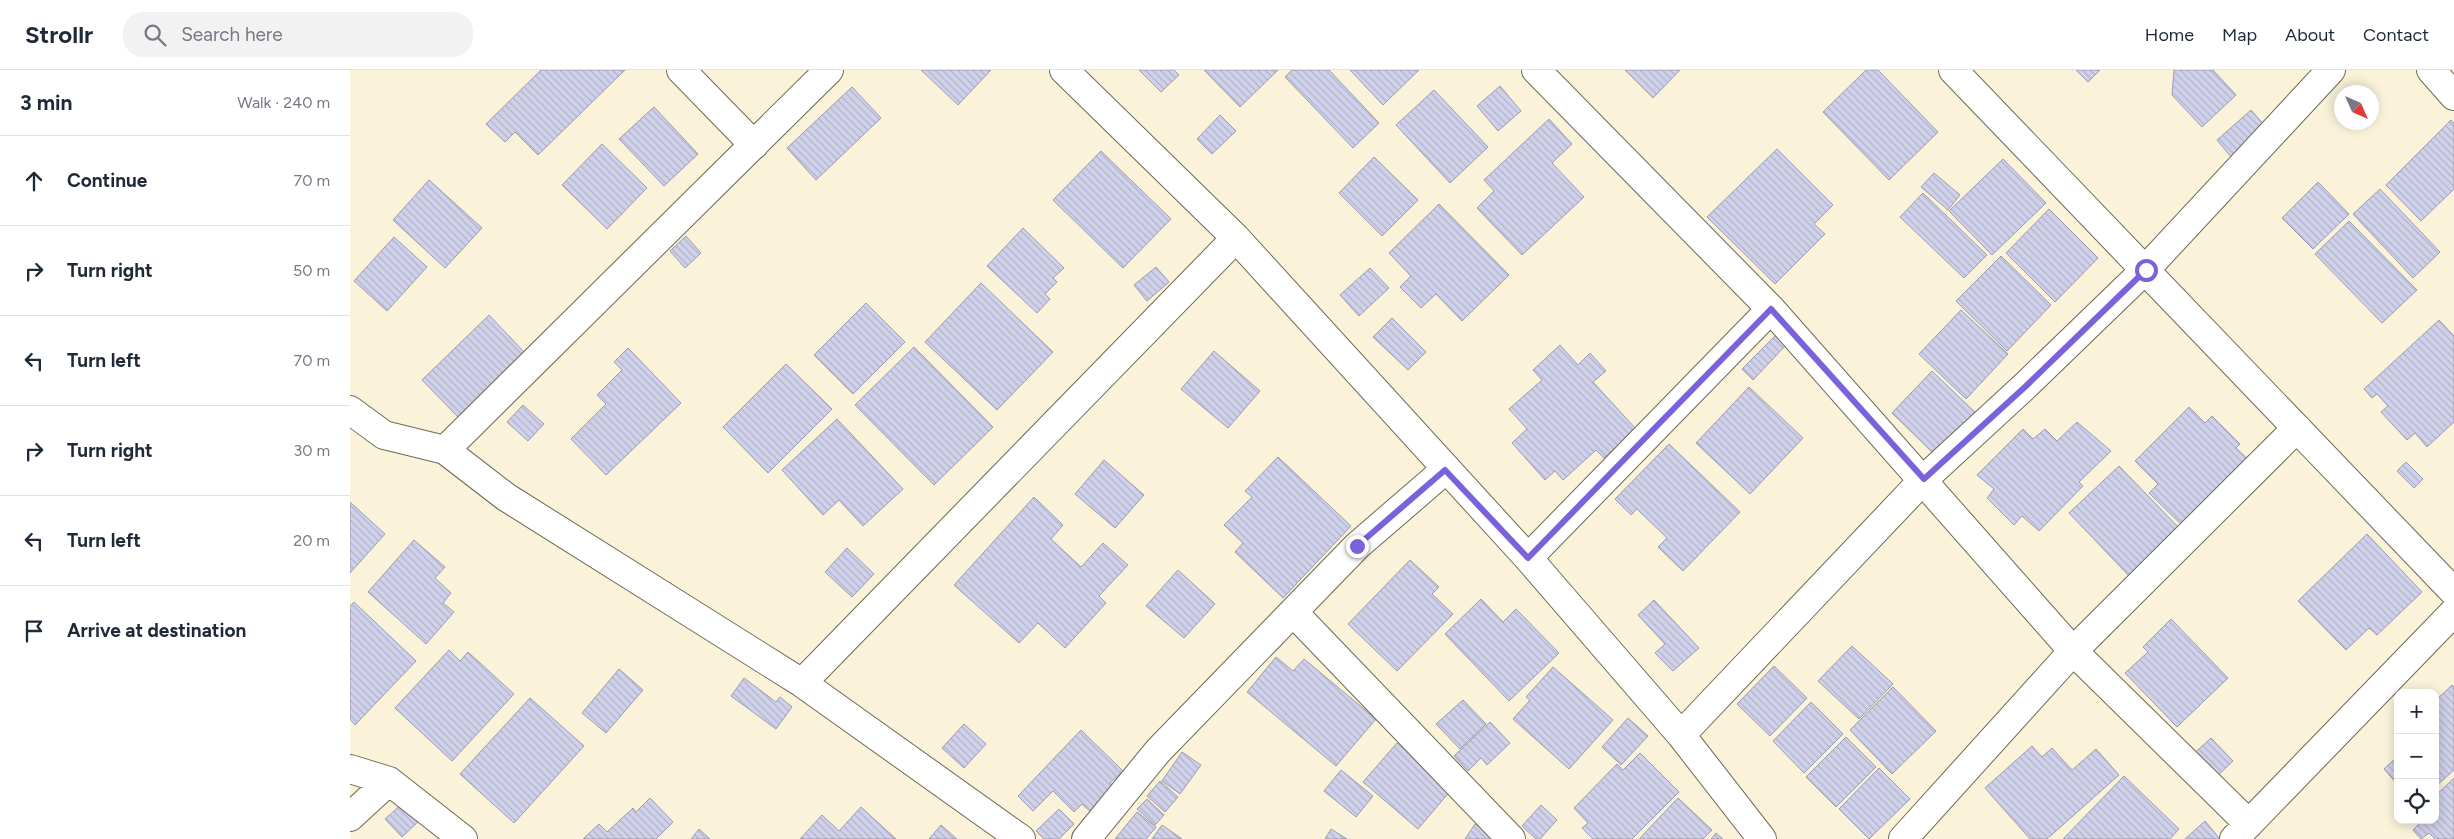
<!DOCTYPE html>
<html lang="en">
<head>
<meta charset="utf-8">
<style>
  :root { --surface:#fff; --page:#f2f2f3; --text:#1f2937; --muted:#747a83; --line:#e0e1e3 }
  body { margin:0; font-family:Figtree,sans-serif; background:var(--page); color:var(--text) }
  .controls { position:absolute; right:15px; bottom:15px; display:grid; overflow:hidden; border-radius:10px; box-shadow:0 2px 12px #0003 }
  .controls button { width:45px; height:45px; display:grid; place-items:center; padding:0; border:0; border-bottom:1px solid var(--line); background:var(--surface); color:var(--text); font:25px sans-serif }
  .compass { position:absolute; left:1984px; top:15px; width:45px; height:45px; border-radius:50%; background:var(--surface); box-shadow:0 2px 12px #0003; rotate:135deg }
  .stop { position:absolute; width:15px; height:15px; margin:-11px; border:4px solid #7b62dd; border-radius:50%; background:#fff }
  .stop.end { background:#7b62dd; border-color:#fff; box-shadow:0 1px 5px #0008 }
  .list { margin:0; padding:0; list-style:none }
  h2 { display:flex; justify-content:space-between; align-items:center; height:65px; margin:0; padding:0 20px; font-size:21px }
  h2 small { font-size:16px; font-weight:400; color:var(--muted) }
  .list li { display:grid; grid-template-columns:32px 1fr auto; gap:15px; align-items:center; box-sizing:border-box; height:90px; padding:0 20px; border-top:1px solid var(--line) }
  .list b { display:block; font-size:19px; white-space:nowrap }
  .list em { font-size:16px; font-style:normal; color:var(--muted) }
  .icon { flex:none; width:28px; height:28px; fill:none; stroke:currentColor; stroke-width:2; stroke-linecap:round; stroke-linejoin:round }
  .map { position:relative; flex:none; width:2104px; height:769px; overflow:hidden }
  header { display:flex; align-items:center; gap:30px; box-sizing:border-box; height:70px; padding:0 25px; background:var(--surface); border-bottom:1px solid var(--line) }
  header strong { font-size:24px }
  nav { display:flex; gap:28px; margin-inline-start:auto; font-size:18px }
  .search { width:350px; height:45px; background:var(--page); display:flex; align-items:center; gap:12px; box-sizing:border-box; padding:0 18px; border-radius:20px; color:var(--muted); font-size:19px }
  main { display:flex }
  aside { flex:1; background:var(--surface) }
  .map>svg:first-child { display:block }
  .building { fill:url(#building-back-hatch); stroke:#9b9cb3 }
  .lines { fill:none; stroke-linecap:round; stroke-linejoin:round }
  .minor-casing { stroke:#6f6953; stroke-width:30 }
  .minor { stroke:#fff; stroke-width:28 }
  .route { stroke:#7b62dd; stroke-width:6 }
</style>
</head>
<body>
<header>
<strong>Strollr</strong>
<div class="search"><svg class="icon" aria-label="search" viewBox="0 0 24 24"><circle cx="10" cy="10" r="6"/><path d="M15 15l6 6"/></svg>Search here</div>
<nav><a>Home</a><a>Map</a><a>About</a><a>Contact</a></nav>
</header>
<main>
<aside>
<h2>3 min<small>Walk · 240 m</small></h2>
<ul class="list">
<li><svg class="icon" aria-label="ahead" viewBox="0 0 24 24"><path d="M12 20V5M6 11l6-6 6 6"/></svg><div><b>Continue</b></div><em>70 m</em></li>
<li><svg class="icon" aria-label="right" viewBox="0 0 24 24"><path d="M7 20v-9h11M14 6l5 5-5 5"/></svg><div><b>Turn right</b></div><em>50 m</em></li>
<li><svg class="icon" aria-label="left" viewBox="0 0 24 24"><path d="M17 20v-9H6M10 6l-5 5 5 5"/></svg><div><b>Turn left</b></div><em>70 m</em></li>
<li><svg class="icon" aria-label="right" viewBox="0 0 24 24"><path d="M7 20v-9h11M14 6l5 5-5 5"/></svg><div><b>Turn right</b></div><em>30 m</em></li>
<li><svg class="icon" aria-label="left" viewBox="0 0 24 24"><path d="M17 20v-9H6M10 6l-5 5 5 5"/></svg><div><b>Turn left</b></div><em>20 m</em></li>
<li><svg class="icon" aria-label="arrive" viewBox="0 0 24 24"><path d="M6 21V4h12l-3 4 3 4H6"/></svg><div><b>Arrive at destination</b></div></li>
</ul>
</aside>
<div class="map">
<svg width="2104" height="769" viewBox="0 0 2104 769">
  <defs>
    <pattern id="building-back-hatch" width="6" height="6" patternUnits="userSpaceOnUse" patternTransform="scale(1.25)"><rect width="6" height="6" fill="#d0d1ea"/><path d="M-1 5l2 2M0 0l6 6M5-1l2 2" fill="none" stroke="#b2b3c8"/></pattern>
  </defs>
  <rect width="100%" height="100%" fill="#faf3da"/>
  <path class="building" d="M191,0H275L188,85L165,62L155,72L136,54Z
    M571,0H641L608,35Z
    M789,0H824L829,5L811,22Z
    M854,0H928L890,37Z
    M942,0H979L1029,53L1003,78L935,7Z
    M1000,0H1069L1033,35Z
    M1275,0H1330L1303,28Z
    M1516,0H1528L1588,62L1539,110L1473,42Z
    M1726,0H1750L1738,12Z
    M1824,0H1863L1886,25L1852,57L1822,25Z
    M1150,16L1171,41L1148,61L1127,36Z
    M502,17L531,48L466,110L437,78Z
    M1084,20L1138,77L1100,113L1046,55Z
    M304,37L348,84L314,116L269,69Z
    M1901,40L1916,57L1882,88L1867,70Z
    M870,45L886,61L862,84L847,69Z
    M1199,49L1222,74L1202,93L1234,127L1172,185L1127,138L1144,121L1134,110Z
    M2101,50L2104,53V119L2071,151L2036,115Z
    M252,74L297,118L257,159L212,115Z
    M1427,79L1483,135L1464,154L1475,164L1425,214L1357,147Z
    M751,81L821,149L773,198L703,130Z
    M1024,87L1068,130L1032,166L989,123Z
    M1653,89L1696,133L1642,185L1599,141Z
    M1584,103L1610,125L1598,140L1571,117Z
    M79,110L132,158L95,198L43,150Z
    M1968,112L1999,144L1963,179L1932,148Z
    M2030,119L2090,182L2063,208L2003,144Z
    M1573,123L1637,185L1614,208L1550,147Z
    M1089,134L1159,205L1112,251L1086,224L1071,238L1050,217L1061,206L1039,183Z
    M1699,139L1748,188L1705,232L1656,183Z
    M1999,151L2067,220L2032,253L1965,184Z
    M673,158L714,198L703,208L707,212L695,224L700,229L687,243L637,196Z
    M336,166L351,183L335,198L320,181Z
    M44,167L77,197L37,241L4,211Z
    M1651,186L1701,235L1657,281L1606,231Z
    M806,197L819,212L797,231L784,215Z
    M1020,198L1039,218L1009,246L990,225Z
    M631,213L703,282L647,340L575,272Z
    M516,233L555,272L503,324L464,285Z
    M1611,240L1658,284L1616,329L1569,284Z
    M139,245L175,283L108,347L72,310Z
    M1042,248L1076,282L1058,300L1023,267Z
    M2089,250L2104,266V352L2077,377L2065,363L2057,370L2031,342L2038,336L2027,324L2022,328L2014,319Z
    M1427,264L1437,274L1403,310L1392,299Z
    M1210,275L1228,295L1240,283L1256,301L1243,312L1286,359L1254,388L1246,380L1213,410L1205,401L1195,410L1162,373L1177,359L1159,339L1192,310L1183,300Z
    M564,277L643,357L584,415L505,335Z
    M278,278L331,333L256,405L221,369L256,334L247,325L272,300L264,292Z
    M864,281L910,321L878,358L831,319Z
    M436,294L482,339L418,403L373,357Z
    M1582,301L1630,347L1609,369L1603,363L1583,383L1542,343Z
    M1399,317L1453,368L1400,424L1346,373Z
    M173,335L194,354L178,371L157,352Z
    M1839,337L1855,353L1862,346L1890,374L1886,378L1902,393L1836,459L1799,423L1808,414L1785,391Z
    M487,349L553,419L513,456L489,430L473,445L432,400Z
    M1727,352L1761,381L1729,412L1733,416L1689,461L1672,446L1664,455L1637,428L1644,419L1627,405L1673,359L1683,369L1695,359L1707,371Z
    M1319,374L1390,442L1333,501L1308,477L1317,468L1287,439L1281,445L1265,429Z
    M928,387L1001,456L933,528L885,482L893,473L874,455L902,427L895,421Z
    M754,390L794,425L765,458L725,424Z
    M2056,392L2073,409L2064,418L2047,401Z
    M1769,396L1833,462L1783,510L1719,443Z
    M684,427L713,455L701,469L731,497L753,473L778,495L749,526L756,533L715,578L688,553L669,573L604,515Z
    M0,432L35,464L0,503Z
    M2017,464L2072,522L2027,565L2019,558L1996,580L1948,531Z
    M64,470L95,497L85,508L101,523L93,533L104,542L76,574L18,522Z
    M497,478L524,504L502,527L475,502Z
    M1060,490L1089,517L1082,524L1103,544L1047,601L998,554Z
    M828,500L865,534L834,568L796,536Z
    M1131,529L1153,552L1166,539L1209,583L1159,631L1095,564Z
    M1304,530L1349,578L1323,601L1305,583L1315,574L1288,545Z
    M4,532L66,591L5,655L0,649V536Z
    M1821,549L1878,608L1827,657L1775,603L1798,582L1793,577Z
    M1502,576L1543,614L1509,649L1468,611Z
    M99,580L110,591L118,582L164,624L102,691L45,638Z
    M926,587L943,601L954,589L1026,649L986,696L897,622Z
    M1424,596L1457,628L1420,666L1387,634Z
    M1203,597L1263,650L1219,699L1163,649L1180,630L1176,627Z
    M269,599L293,620L256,663L232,643Z
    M394,608L426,632L430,627L442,637L426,659L381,626Z
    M2102,615L2104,617V700L2085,717V631Z
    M1543,617L1586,661L1542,704L1500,660Z
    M180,628L234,676L164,753L110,704Z
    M1113,630L1136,654L1110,679L1086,654Z
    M1461,632L1493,664L1454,703L1423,671Z
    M1278,648L1298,666L1271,695L1252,677Z
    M1140,652L1160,673L1137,695L1131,688L1118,701L1104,686Z
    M614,654L636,674L614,698L592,678Z
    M731,660L773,701L760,713L765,719L742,743L732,734L724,742L703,721L683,741L668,726Z
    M1496,667L1526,697L1486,737L1456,707Z
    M1861,668L1883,691L1862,711L1839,688Z
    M1047,673L1102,719L1068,759L1013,712Z
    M1682,676L1692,687L1702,678L1722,700L1746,679L1769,705L1697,769H1680L1635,718Z
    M832,682L851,695L830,724L812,711Z
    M1290,683L1329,722L1282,769H1243L1232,758L1238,753L1224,738L1267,694L1273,700Z
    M2048,686V715L2034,699Z
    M1529,698L1560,729L1519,769L1489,739Z
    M991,700L1023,726L1006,747L974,721Z
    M1774,706L1829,759L1820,769H1713Z
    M2104,708V769H2085L2079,763L2071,769L2063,760L2069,754L2067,750H2085V726Z
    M810,711L828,727L815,742L797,726Z
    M300,728L323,752L306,769H233L249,754L257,762L283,738L286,742Z
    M1328,728L1362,760L1353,769H1289Z
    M797,729L814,745L805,755L787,739Z
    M53,733L70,750L52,767L35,749Z
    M1191,735L1207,750L1190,769H1186L1172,756Z
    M511,737L546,769H450L472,745L489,761Z
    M709,739L724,754L709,769H694L686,761Z
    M787,742L806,757L796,769H765Z
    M1855,751L1870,769H1835Z
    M1125,754L1146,769H1115Z
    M591,755L607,769H579Z
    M812,755L832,769H802Z
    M349,759L360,769H341Z
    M981,759L997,769H975Z
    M1366,763L1373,769H1361Z"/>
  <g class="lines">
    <defs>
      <path id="minor" d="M331,0L404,75
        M714,0L886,168L1178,488L1331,665L1412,769
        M1186,0L1421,239L1723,581L1899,754
        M1603,0L2104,522
        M2081,0L2104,26
        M0,340L34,365L95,380L156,427L452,613L671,769
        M95,380L479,0
        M1178,488L1421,239
        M943,542L1161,769
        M452,613L886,168
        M1331,665L1574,409L1676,315L1795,200L1981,0
        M0,699L39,711L113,769
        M0,747L39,711
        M736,769L808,681L1007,476L1095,400
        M1553,769L1723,581L1947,358
        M1884,769L2104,542"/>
    </defs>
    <use href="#minor" class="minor-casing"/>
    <use href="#minor" class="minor"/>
  </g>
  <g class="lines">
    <path class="route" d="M1007,476L1095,400L1178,488L1421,239L1574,409L1676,316L1796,200"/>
  </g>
</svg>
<div class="controls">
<button>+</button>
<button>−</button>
<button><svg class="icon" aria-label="locate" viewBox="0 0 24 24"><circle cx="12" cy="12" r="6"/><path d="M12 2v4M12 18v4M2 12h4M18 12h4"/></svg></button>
</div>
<svg class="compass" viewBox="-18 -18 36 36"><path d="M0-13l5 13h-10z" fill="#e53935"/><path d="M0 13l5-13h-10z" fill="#747a83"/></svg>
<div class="stop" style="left:1796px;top:200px"></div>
<div class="stop end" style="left:1007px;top:476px"></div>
</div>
</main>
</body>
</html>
